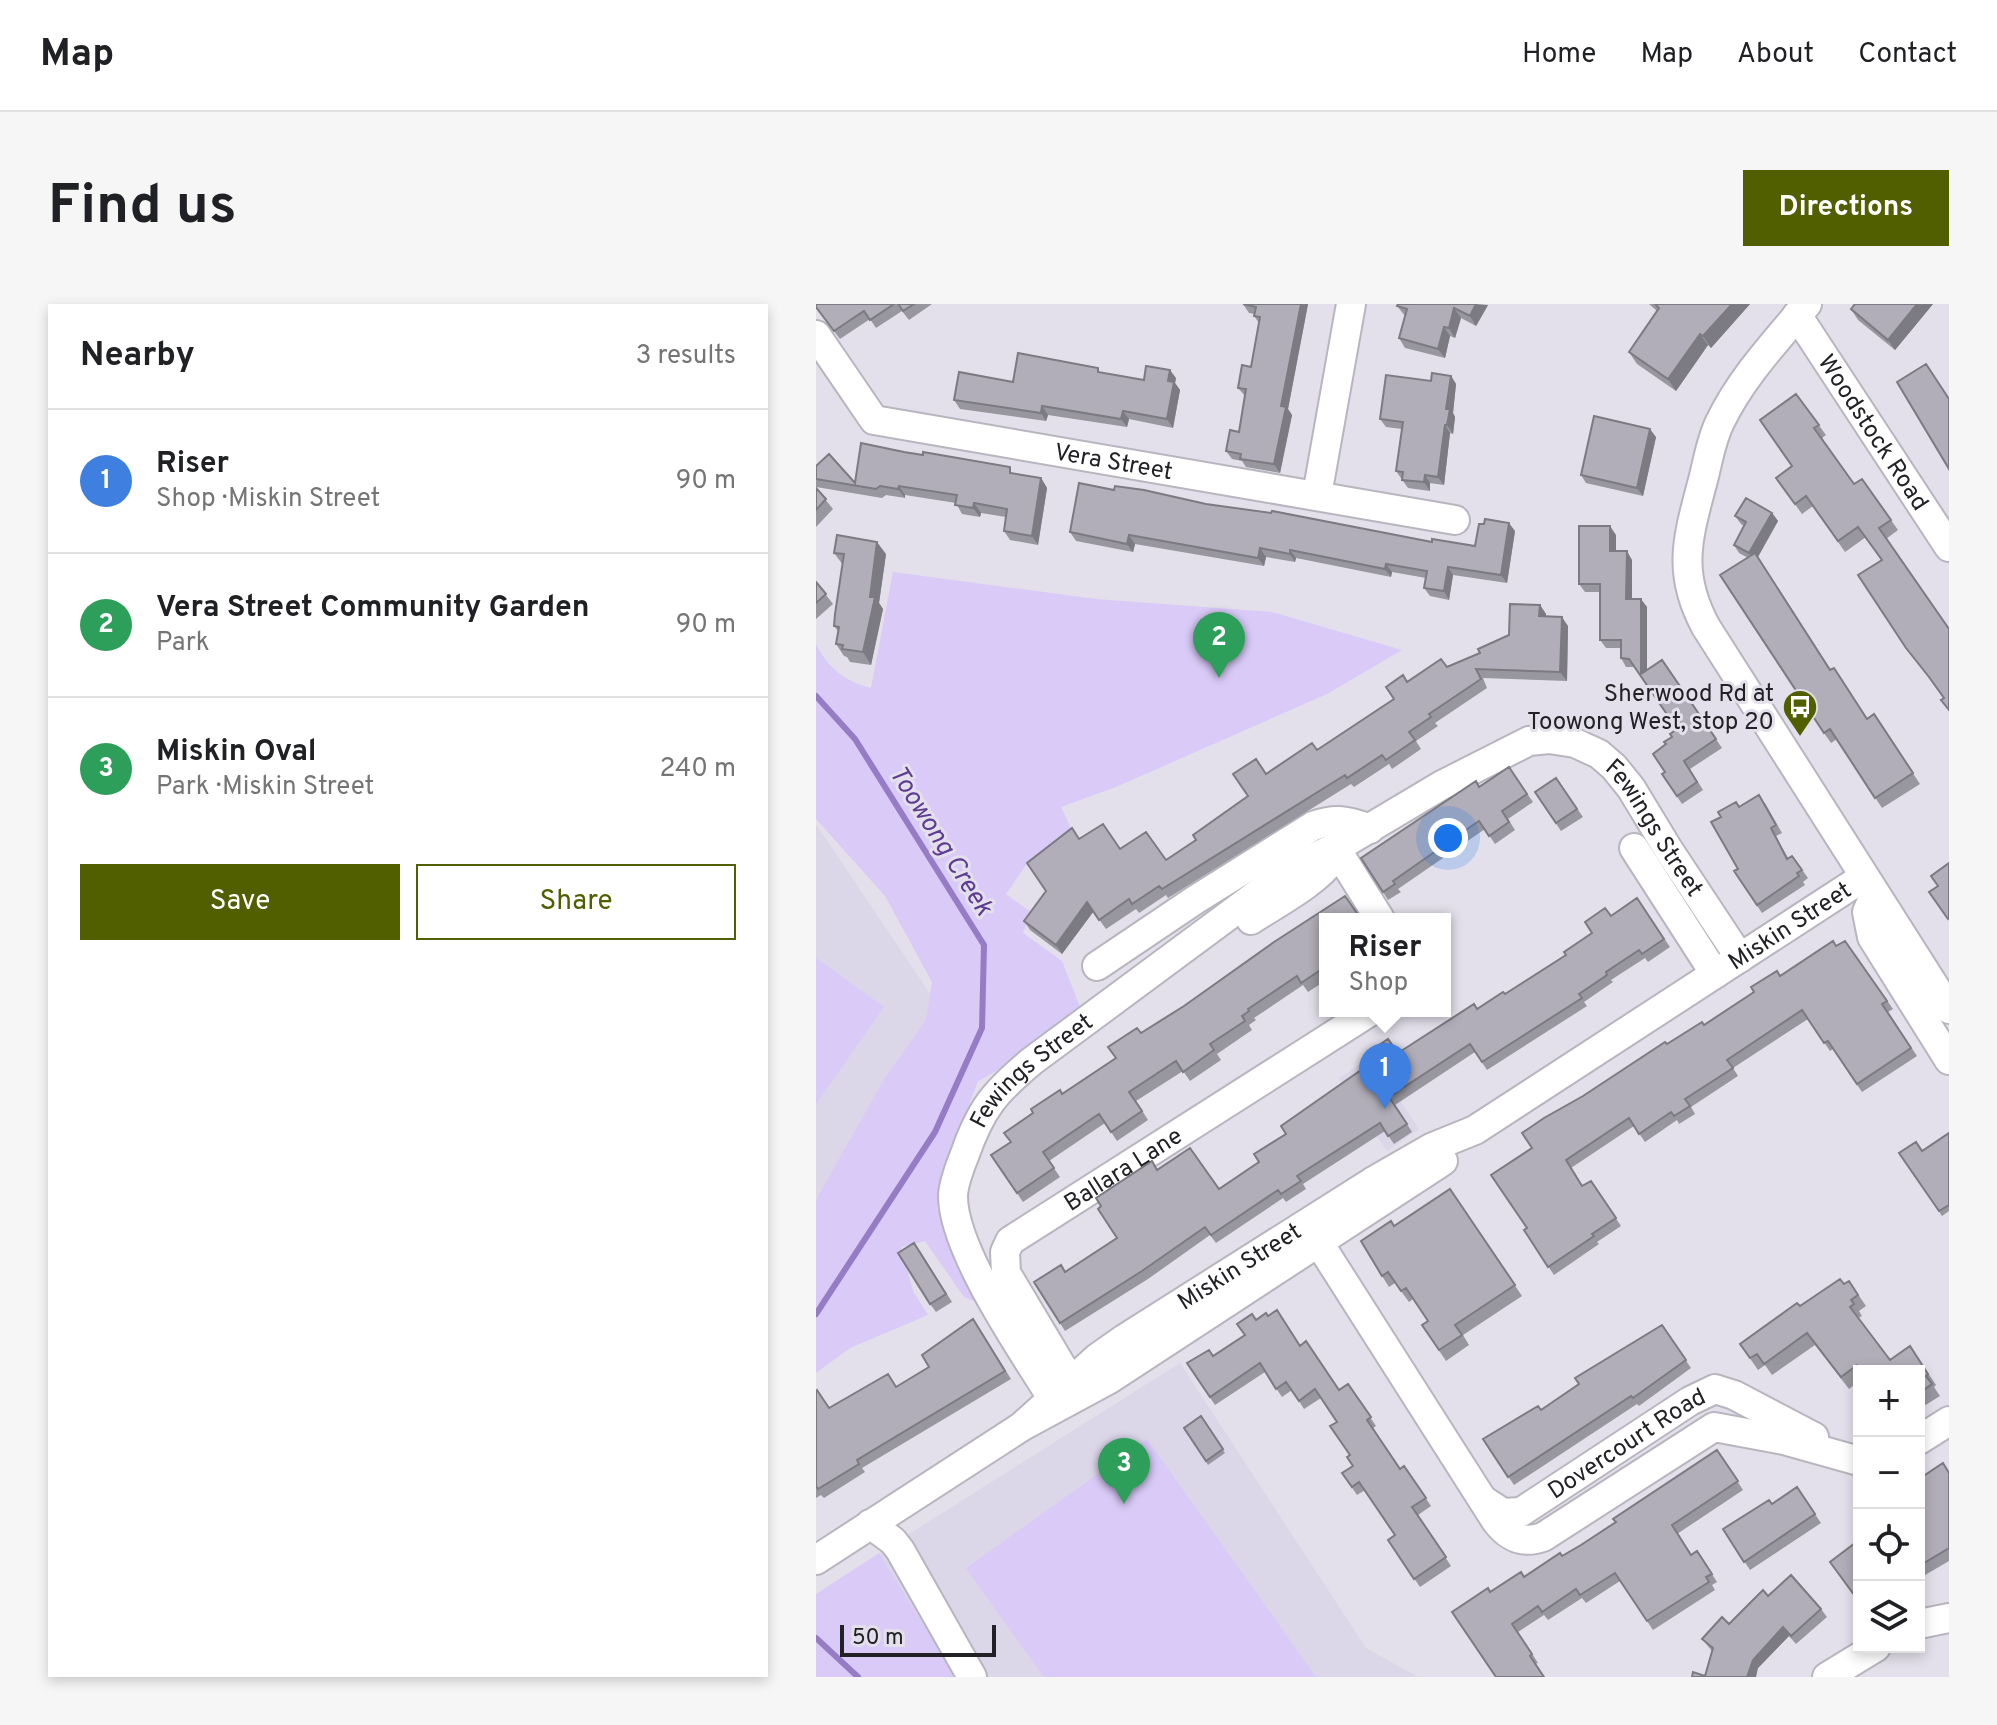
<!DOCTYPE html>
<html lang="en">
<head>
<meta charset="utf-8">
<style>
  :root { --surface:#fff; --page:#f6f6f6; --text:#202124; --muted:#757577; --line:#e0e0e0; --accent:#515f00 }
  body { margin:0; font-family:Overpass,sans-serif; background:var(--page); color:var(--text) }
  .controls { position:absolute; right:24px; bottom:24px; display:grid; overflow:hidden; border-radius:0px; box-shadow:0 4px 12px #0003 }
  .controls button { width:72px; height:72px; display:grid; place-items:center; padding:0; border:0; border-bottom:2px solid var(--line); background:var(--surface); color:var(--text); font:40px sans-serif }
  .scale { position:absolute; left:24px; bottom:20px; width:156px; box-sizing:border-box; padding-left:8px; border:4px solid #222125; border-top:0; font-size:22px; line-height:28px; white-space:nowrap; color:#222125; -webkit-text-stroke:6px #e3e0eb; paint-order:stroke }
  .you { position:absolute; left:632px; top:534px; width:28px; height:28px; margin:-20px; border:6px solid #fff; border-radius:50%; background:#1a73e8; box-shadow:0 0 0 12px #1a73e833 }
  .badge { display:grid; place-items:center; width:52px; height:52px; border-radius:50%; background:var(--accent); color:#fff; font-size:26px; font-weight:700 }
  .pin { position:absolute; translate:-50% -66px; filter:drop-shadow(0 2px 4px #0008) }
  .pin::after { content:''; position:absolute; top:42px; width:28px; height:24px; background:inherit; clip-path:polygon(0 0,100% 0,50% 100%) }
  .popup { position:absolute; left:503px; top:609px; width:132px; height:104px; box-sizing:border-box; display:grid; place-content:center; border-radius:0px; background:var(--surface); filter:drop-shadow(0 2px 6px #0005); font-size:26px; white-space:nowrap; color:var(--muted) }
  .popup b { font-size:30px; color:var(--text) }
  .popup::after { content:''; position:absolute; left:50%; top:100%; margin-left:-16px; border:16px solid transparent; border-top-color:var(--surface) }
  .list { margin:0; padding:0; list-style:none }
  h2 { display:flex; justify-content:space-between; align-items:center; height:104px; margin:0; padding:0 32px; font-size:34px }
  h2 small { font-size:26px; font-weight:400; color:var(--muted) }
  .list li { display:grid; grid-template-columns:52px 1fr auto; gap:24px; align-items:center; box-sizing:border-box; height:144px; padding:0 32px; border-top:2px solid var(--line) }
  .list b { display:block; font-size:30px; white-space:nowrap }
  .list p { margin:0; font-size:26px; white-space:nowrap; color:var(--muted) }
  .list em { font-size:26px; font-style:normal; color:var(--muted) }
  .actions { display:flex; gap:16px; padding:24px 32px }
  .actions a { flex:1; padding:18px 0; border:2px solid var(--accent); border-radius:0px; text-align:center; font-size:28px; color:var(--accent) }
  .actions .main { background:var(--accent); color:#fff }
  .icon { flex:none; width:44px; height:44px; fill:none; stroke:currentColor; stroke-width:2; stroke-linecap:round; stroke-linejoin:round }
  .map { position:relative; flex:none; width:1133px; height:1373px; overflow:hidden; border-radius:0px }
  header { display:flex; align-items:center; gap:48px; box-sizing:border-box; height:112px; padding:0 40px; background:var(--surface); border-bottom:2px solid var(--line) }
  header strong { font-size:38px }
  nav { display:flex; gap:44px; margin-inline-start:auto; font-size:28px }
  .intro { display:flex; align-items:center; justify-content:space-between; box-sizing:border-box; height:192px; padding:0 48px }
  h1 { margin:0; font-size:56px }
  .button { padding:20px 36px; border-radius:0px; background:var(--accent); color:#fff; font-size:28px; font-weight:700 }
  main { display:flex; gap:48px; padding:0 48px }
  aside { flex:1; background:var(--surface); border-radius:0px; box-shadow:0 4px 12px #0003 }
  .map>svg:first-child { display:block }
  .built { fill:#dcd6e9 }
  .green { fill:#d9caf8 }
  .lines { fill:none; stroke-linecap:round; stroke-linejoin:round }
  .stream { stroke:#967cc4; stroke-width:6 }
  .minor-casing { stroke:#b8b5bf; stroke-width:32 }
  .minor { stroke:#fff; stroke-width:28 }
  .wall { fill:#98969f }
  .shaded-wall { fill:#7c7a82 }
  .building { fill:#b1aeb9; stroke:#7c7a82; stroke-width:2 }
  .labels { text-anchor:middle; stroke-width:6; stroke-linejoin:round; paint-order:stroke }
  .street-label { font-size:24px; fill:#222125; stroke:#e3e0eb }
  .poi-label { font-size:24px; fill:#222125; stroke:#e3e0eb; text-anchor:end }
  .water-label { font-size:26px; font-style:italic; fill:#5e3b92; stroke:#e3e0eb }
</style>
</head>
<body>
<header>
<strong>Map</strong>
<nav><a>Home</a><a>Map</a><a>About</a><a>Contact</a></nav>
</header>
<div class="intro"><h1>Find us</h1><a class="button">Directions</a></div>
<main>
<aside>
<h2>Nearby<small>3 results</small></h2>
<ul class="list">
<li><span class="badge" style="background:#3f7fe0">1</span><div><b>Riser</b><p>Shop · Miskin Street</p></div><em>90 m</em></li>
<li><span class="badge" style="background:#2e9e5b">2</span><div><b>Vera Street Community Garden</b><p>Park</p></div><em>90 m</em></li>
<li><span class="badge" style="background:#2e9e5b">3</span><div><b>Miskin Oval</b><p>Park · Miskin Street</p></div><em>240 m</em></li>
</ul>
<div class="actions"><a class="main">Save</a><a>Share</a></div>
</aside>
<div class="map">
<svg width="1133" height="1373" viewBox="0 0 1133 1373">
  <rect width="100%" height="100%" fill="#e3e0eb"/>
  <path class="built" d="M0,520L139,727L0,935Z
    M555,753L603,825L571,847L523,774Z
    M364,1059L550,1344L602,1373H140L63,1249Z"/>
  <path class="green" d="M77,268L280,295L456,308L586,346L511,390L300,483L245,503L257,528L210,561L190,590L215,608L207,629L246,657L266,708L206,753L162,777L132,857L121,904L163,999L148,993L109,937L85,943L97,987L112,1011L34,1044L0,1069V896L70,772L110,716L116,678L69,592L0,515V340C12,364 28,377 55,384Z
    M0,654L68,703L0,800Z
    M331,1135L500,1373H228L150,1264Z
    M63,1249L140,1373H0V1290Z"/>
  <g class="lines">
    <path class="stream" d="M0,392L39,435L168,641L166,724L119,828L0,1010
      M0,1334L42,1373"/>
    <defs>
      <g id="minor">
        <path d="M991,0C960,37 925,74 904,118C895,136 892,157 887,176C872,233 860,268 890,323L1133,705"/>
        <path id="s1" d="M981,11L1133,243"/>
        <path id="s2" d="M0,31L58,116L639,216"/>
        <path d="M501,191L535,0"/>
        <path d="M519,543L564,615"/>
        <path d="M818,544L899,670"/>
        <path d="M1059,590L1051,608L1056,633L1133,756"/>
        <path d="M435,616C459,600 500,579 517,555"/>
        <path d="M281,662L379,596L497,522C519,514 532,516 554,525"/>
        <path d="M503,939L680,1217C692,1233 707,1240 727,1233L898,1123L968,1136L1043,1157"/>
        <path id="s3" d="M255,1078L190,969L189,948L194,937L555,707"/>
        <path id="s4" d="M236,1094C207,1047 136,945 137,891C138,877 144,863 149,850C165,804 179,788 216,757L478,563L532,537L626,481L713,437L733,435L759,439L783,450L798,463L815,484L852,545L924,654"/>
        <path id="s5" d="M205,1123L281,1054L308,1035L556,878L617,843L659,826L1048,573"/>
        <path d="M1103,1136L1133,1117"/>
        <path id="s6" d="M667,1196L687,1209L705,1208L874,1097L899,1085L918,1091L998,1133"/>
        <path d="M54,1220L77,1237L84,1246L156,1373"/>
        <path d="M0,1256L205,1123L292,1076L627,857"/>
        <path d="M1103,1320L1133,1314"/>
        <path d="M1011,1373L1060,1343"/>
      </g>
    </defs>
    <use href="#minor" class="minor-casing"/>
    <use href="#minor" class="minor"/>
  </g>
  <path class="wall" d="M0,0H116L93,16L86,7L60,24L54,15L24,35L0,4Z
    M427,0H492L472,105L476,111L464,169L430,163L426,157L416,155L410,147L423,128L429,92L422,84L435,63L443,19L438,12L439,10L433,9Z
    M833,0H934L895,44L892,41L860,87L821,60L813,48L841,7Z
    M1117,0L1079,46L1042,16L1035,5Z
    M672,1L660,22L645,14L639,34L634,32L629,54L589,44L583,34L589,12L581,2Z
    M286,69L328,76L360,74L359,79L364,86L357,124L313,115L311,123L232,111L230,117L144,105L138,96L197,78Z
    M635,72L640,80L637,109L639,113L637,130L634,129L628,181L614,179V187L592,184L580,167L586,125L570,123L564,115L615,77Z
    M980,90L1010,131L1006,134L1038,180L1046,175L1082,226L1070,235L1128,394L1098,354L1042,271L1065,256L1050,233L1029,248L997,202L986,210L960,174L976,162Z
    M840,133L827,192L770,179L765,171Z
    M88,148L225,174L231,184L222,241L194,236L188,227L190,213L165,209L164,213L146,210L140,199L89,191V194L70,191L66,194L0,183V162L39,179Z
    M0,184L17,205L0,223Z
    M390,200L616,238L659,242L699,227L691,279L637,271L633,296L614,292L608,284L610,274L576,268L575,273L480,254L479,258L450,253L448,262L319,240L317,248L260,237L254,228Z
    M956,209L962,217L942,253L1015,366L1051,415L1058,410L1104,480L1066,504L1021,435L1015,439L1008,429L932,254L923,249L918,241L928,222L925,220L919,212Z
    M800,231V247L816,256V295L831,303V366L846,356L906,444L874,465L887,486L866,500L846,470L849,468L850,440L861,425L819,363H810L805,354V344H790L784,336V288H769L763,280Z
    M18,249L70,250L63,299L67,305L55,361L34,358L31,353L28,352L20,340L22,327L18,322L27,261Z
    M0,278L17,300L0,315Z
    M724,301L730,310V313L752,322L751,377L667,374L671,384L619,419L622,422L600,437L605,445L576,465L573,460L538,483L535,480L352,594L350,591L323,609L320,605L290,625L277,607L246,650L214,626L208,617L230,587L264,535L350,556L380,536L432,492L450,470L501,446L578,395L591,378L664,349L693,331Z
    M693,463L717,498L692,515L699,526L679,540L669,525L582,585L585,588L572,596L567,588L663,483Z
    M740,474L767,513L745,527L719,488Z
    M949,499L966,529L960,532L972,554L976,552L992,574L987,578L989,581L946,609L918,567L922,565L923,503Z
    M821,594L854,643L832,658L829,654L795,676L797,678L768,698L771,702L671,766L659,748L579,801L596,828L578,840L569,827L487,880L490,885L470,898L467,894L400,939L394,931L332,975L249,1027L244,1019L250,968L301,934L342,866L403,885L443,858L470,830L582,749L689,690L750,651L795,612Z
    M509,615V677L492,688L487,681L438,714L440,716L433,721L436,726L401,750L405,756L374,777L367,767L320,797L332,816L301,837L289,819L233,857L244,873L207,898L175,851L195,838L246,790L300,754L325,729Z
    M1029,637L1077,705L1072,708L1101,752L1046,788L1017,745L1014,747L992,715L917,764L922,772L875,803L879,810L863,820L861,816L829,838L818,822L755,864L767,882L775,877L805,922L781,938L783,940L738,971L708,926L711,924L716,844L767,792L851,740L888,721L964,672Z
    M1133,829V907L1126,912L1083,849L1106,847Z
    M634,885L706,992L647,1031L653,1041L630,1057L606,1021L612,1017L597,995L593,998L579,979L573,983L566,972L578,922Z
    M104,947L136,998L120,1008L114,1000Z
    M1033,977L1050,1002L1043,1007L1046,1012L1042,1014L1074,1056L1094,1042L1120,1081L1118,1083L1124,1092L1103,1105V1067H1043V1077L1033,1085L999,1041L956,1071L949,1061L942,1066L924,1040L984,1002L1028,980Z
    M452,1012L484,1042L523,1086L532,1080L560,1122L557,1124L584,1165L588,1162L615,1202L602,1211L635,1262L604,1283L572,1236L579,1231L549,1186L541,1191L526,1169L537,1162L521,1118L505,1094L488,1105L476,1086L466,1093L449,1068L399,1101L371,1059L397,1052L429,1031L440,1016Z
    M846,1021L875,1064L823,1102L821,1100L698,1181L667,1135L725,1106L763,1080Z
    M163,1024L195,1075L46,1164L49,1168L8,1194L5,1191L0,1194V1087L13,1104L81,1083L113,1063Z
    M385,1112L409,1149L392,1161L368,1124Z
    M901,1146L927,1186L861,1230L876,1251L881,1247L901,1278L896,1281L899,1286L837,1326L804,1277L770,1299L766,1294L732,1316L728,1311L702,1328L722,1359L680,1373L674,1288L708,1273L765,1241L800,1218Z
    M1133,1168V1257L1104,1274L1103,1175Z
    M981,1183L1005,1219L934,1266L907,1225L956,1200Z
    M1005,1305L1011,1313L980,1340L973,1332L942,1364L889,1372L896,1347L886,1335L913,1320Z"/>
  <path class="shaded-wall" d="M485,0H492L472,105L476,111L464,169L458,160L465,102Z
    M660,0L672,1L660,22L654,12Z
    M916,0H934L895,44L887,32Z
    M1101,0H1117L1079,46L1072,36Z
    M638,4L645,14L639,34L633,24Z
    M628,23L634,32L629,54L622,45Z
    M884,30L892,41L860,87L852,75Z
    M354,66L360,74L359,79L364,86L357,124L351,115L352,77Z
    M635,72L640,80L637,109L639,113L637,130L631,121L630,105Z
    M226,102L232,111L230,117L225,109Z
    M307,107L313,115L311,123L305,115Z
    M629,121L634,129L628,181L622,173Z
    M834,125L840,133L827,192L821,184Z
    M609,171L614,179V187L608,178Z
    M225,174L231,184L222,241L216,232Z
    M83,182L89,191V194L82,185Z
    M158,199L165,209L164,213L157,204Z
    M956,209L962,217L939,258L933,249Z
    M693,219L699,227L691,279L685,271Z
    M794,222L800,231V256L794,247Z
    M313,231L319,240L317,248L311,240Z
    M61,238L70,250L63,299L67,305L55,361L47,348Z
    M444,244L450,253L448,262L442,254Z
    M474,246L480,254L479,258L474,250Z
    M811,247L816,256V303L810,295Z
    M570,260L576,268L575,273L569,265Z
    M632,263L637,271L633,296L628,287Z
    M825,295L831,303V378L825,370Z
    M724,301L730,310V322L723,312Z
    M746,313L752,322L751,377L744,368Z
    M271,598L278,607L246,650L240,641Z
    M967,1323L973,1332L942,1364L940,1373H931L937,1356Z"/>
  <path class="building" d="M0,0H78L54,16L48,7L18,27L0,3Z
    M82,0H98L87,7Z
    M427,0H485L465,102L470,103L458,160L424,155L425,150L410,147L414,126L423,128L430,85L422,84L426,61L435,63L444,13L438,12L440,3Z
    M582,0H660L654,12L638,4L633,24L628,23L622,45L583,34L591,5L581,2Z
    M839,0H916L887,32L884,30L852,75L813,48L843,4Z
    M1039,0H1101L1072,36L1035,5Z
    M202,49L282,64V68L328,76L330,62L354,66L352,77L358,78L351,115L307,107L305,115L226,102L225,109L138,96L143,68L197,78Z
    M1110,60L1133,95V165L1081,78Z
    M616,69L635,72L630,105H634L631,121H629L622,173L609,171L608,178L586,176L587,168L580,167L587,118L564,115L570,71L615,77Z
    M980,90L1003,121L998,124L1038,180L1046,175L1075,216L1063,224L1133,325V406L1125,396L1128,394L1113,373L1090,344L1042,271L1066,256L1042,223L1022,237L990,192L979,200L960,174L976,162L944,116Z
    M778,112L834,125L821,184L765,171Z
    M45,139L88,148L107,151V148L194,163V169L225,174L216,232L188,227L191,205L158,199L157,204L139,201L141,191L83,182L82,185L64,182L60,185L0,175V162L13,150L39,179Z
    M263,179L298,186L299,182L328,186L390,200L455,209L456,207L616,238V235L659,242L663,220H668L669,215L693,219L685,271L632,263L628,287L608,284L611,267L570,260L569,265L474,246V250L444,244L442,254L313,231L311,240L254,228Z
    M0,184L10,195L0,206Z
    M930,194L956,209L933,249L918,241L930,218L919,212Z
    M763,222H794V247H811L810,295H825V370L846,356L900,435L868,457L881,478L861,492L846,470L849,468L837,450L850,440L848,438L856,433L854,430L861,425L813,355L805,354V336H784V280H763Z
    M21,231L61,238L54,293H59L47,348L26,345L27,341L20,340L23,323L18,322L19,310L28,250L18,249Z
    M939,249L1014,366L1018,364L1051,415L1058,410L1097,469L1059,494L1014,425L1008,429L904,271Z
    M0,278L10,290L0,299Z
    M694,300L724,301L723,312L746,313L744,368L660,365L665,375L613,410L615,413L593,428L599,436L570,456L566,451L531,474L529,471L346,585L343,582L316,600L313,595L283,616L271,598L240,641L208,617L230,587L211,559L256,524L263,535L287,520L304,545L330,528L350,556L380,536L377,531L432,492L417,470L440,455L450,470L496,439L501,446L578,395L570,383L587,371L591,378L625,355L631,363L664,349L662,345L693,331Z
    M693,463L711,490L686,507L693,518L673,532L663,517L577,577L579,580L567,588L545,554L660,477L663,483Z
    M740,474L761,505L740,519L719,488Z
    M943,491L960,521L955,524L971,555L976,552L986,566L981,569L983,572L941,601L918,567L922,565L895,518L905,513L902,508L920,498L923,503Z
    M1133,559V614L1132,615L1113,588L1122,582L1115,572Z
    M529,592L545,615H509V663L485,679L481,672L432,705L433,707L426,712L429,717L394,740L398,746L367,768L360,757L313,788L326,807L295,828L283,810L227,848L238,864L201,889L175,851L195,838L188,829L217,809L215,805L244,786L246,790L300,754L292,743L321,724L325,729L368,702L458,638Z
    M821,594L848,635L826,650L823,646L790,668L791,671L763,690L766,694L666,758L654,740L573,793L591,820L572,832L564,819L481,872L485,877L465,890L462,886L395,931L389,923L326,967L244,1019L218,978L245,961L249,968L301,934L282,905L285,902L280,894L336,857L341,866L374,844L403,885L443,858L438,850L470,830L465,822L565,752L559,744L572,735L582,749L658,700L661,705L687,688L689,690L750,651L748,648L776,629L769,618L789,604L795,612Z
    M1017,637L1020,642L1029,637L1071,697L1066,700L1095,744L1041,780L1012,737L1008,739L986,706L911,756L917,764L869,795L874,802L858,812L855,808L823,830L813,814L750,856L766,882L775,877L800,914L776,930L778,932L732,963L708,926L711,924L675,871L716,844L706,829L728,814L767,792L849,738L851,740L886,718L888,721L938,688L935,683L961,667L964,672Z
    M1133,829V901L1123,907L1083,849L1100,838L1106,847Z
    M634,885L699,981L639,1021L646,1031L623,1046L606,1021L612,1017L590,984L585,987L572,968L566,972L545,937L575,917L578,922Z
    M98,939L130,990L114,1000L82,949Z
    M1024,975L1028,980L1033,977L1042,991L1035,996L1038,1000L1034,1003L1074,1056L1094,1042L1112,1070L1110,1072L1116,1080L1103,1089V1067H1046L1041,1061L1025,1073L991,1029L948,1060L941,1050L934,1054L924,1040L981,999L984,1002Z
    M461,1006L484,1042L490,1037L523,1086L532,1080L555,1113L551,1116L584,1165L588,1162L610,1194L596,1203L630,1253L598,1275L572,1236L579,1231L543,1178L536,1183L526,1169L537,1162L531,1153L534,1151L514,1122L521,1118L499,1085L483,1097L470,1078L460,1085L444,1059L394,1093L371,1059L393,1046L397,1052L429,1031L421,1020L436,1010L440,1016L450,1009L452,1012Z
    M157,1015L189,1067L41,1156L43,1160L2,1185L0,1182V1087L1,1086L13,1104L72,1070L80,1083L113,1063L106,1051Z
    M846,1021L870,1056L817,1094L815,1092L692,1173L667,1135L722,1102L725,1106L763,1080L759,1074Z
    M385,1112L407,1145L390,1157L368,1124Z
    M901,1146L922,1177L856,1221L875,1251L881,1247L896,1270L890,1273L893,1278L831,1317L799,1269L764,1291L760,1285L726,1308L722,1302L696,1320L716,1350L714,1352L728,1373H680L636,1308L672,1284L674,1288L705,1268L708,1273L744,1249L746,1252L765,1241L800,1218L797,1215Z
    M1127,1159L1133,1169V1244L1103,1262V1175Z
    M981,1183L999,1210L928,1258L907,1225L953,1196L956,1200Z
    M1043,1236V1289L1039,1292L1014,1258Z
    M975,1271L1005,1305L975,1332L967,1323L937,1356L931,1373H876L877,1368L889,1372L897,1344L886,1335L906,1313L913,1320L947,1286L952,1292Z"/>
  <defs>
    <symbol id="bus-pin" viewBox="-11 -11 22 30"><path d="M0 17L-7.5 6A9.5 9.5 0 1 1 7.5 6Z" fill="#515f00" stroke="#e3e0eb"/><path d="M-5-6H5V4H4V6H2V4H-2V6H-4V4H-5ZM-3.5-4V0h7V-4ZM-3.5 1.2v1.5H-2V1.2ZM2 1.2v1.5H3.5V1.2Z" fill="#fff"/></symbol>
  </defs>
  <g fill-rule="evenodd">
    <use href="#bus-pin" x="964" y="383" width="40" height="54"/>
  </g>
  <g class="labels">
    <g class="street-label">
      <text dy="8" stroke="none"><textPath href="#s1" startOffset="140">Woodstock Road</textPath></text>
      <text dy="8" stroke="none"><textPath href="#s2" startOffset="346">Vera Street</textPath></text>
      <text dy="8" stroke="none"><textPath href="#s4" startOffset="1146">Fewings Street</textPath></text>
      <text dy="8" stroke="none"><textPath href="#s5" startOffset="920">Miskin Street</textPath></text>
      <text dy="8" stroke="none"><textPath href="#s4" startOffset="380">Fewings Street</textPath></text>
      <text dy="8" stroke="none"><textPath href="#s3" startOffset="294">Ballara Lane</textPath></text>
      <text dy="8" stroke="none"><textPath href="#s5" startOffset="272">Miskin Street</textPath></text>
      <text dy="8" stroke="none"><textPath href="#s6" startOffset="168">Dovercourt Road</textPath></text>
    </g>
    <g class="poi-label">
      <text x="958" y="397">Sherwood Rd at<tspan x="958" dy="28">Toowong West, stop 20</tspan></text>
    </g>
    <g class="water-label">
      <text transform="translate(126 536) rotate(58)" y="9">Toowong Creek</text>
    </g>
  </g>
</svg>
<div class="controls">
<button>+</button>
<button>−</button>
<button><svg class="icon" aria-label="locate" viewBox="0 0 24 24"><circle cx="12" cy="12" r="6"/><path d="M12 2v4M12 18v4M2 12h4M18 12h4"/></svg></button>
<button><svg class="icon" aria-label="layers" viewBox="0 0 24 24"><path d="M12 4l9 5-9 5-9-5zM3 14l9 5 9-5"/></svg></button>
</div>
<div class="scale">50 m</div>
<div class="you"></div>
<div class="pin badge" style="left:569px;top:805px;background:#3f7fe0">1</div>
<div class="popup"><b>Riser</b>Shop</div>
<div class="pin badge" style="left:403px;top:374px;background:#2e9e5b">2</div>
<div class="pin badge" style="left:308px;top:1200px;background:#2e9e5b">3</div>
</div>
</main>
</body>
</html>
